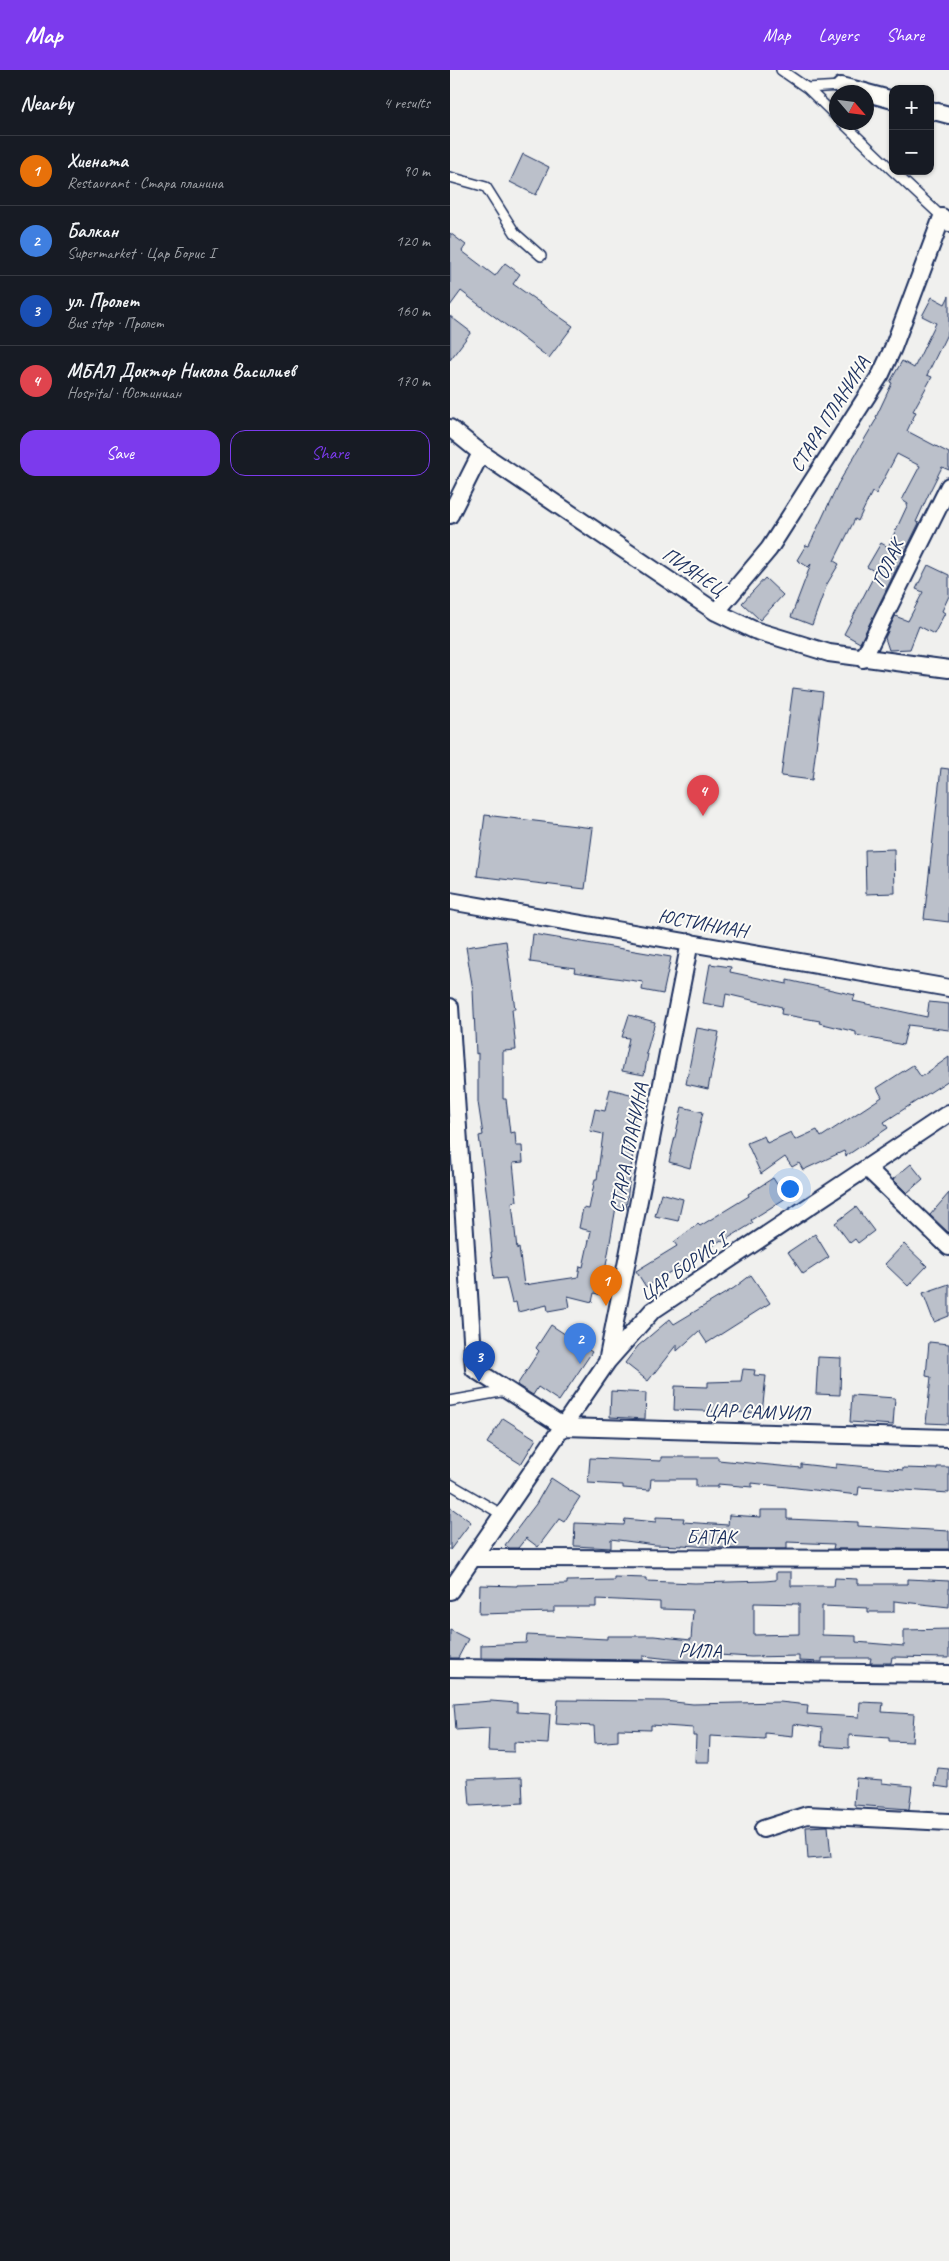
<!DOCTYPE html>
<html lang="en">
<head>
<meta charset="utf-8">
<style>
  :root { --surface:#171b24; --page:#242831; --text:#f1f3f6; --muted:#9ea1a6; --line:#363941; --accent:#7c3aed }
  body { margin:0; font-family:Caveat,sans-serif; background:var(--page); color:var(--text) }
  .controls { position:absolute; right:15px; top:15px; display:grid; overflow:hidden; border-radius:10px; box-shadow:0 1px 4px #0004 }
  .controls button { width:45px; height:45px; display:grid; place-items:center; padding:0; border:0; border-bottom:1px solid var(--line); background:var(--surface); color:var(--text); font:25px sans-serif }
  .compass { position:absolute; left:379px; top:15px; width:45px; height:45px; border-radius:50%; background:var(--surface); box-shadow:0 1px 4px #0004; rotate:118deg }
  .you { position:absolute; left:339px; top:1118px; width:18px; height:18px; margin:-12px; border:4px solid #fff; border-radius:50%; background:#1a73e8; box-shadow:0 0 0 8px #1a73e833 }
  .badge { display:grid; place-items:center; width:32px; height:32px; border-radius:50%; background:var(--accent); color:#fff; font-size:16px; font-weight:700 }
  .pin { position:absolute; translate:-50% -41px; filter:drop-shadow(0 1px 2px #0008) }
  .pin::after { content:''; position:absolute; top:26px; width:18px; height:15px; background:inherit; clip-path:polygon(0 0,100% 0,50% 100%) }
  .list { margin:0; padding:0; list-style:none }
  h2 { display:flex; justify-content:space-between; align-items:center; height:65px; margin:0; padding:0 20px; font-size:21px }
  h2 small { font-size:16px; font-weight:400; color:var(--muted) }
  .list li { display:grid; grid-template-columns:32px 1fr auto; gap:15px; align-items:center; box-sizing:border-box; height:70px; padding:0 20px; border-top:1px solid var(--line) }
  .list b { display:block; font-size:19px; white-space:nowrap }
  .list p { margin:0; font-size:16px; white-space:nowrap; color:var(--muted) }
  .list em { font-size:16px; font-style:normal; color:var(--muted) }
  .actions { display:flex; gap:10px; padding:15px 20px }
  .actions a { flex:1; padding:11px 0; border:1px solid var(--accent); border-radius:15px; text-align:center; font-size:18px; color:var(--accent) }
  .actions .main { background:var(--accent); color:#fff }
  .map { position:relative; flex:none; width:499px; height:2191px; overflow:hidden }
  header { display:flex; align-items:center; gap:30px; box-sizing:border-box; height:70px; padding:0 25px; background:var(--accent); color:#fff }
  header strong { font-size:24px }
  nav { display:flex; gap:28px; margin-inline-start:auto; font-size:18px }
  main { display:flex }
  aside { flex:1; background:var(--surface) }
  .map>svg:first-child { display:block }
  .building { fill:#bbc0ca; stroke:#1b2f5e; fill-rule:evenodd }
  .lines { fill:none; stroke-linecap:round; stroke-linejoin:round }
  .service-casing { stroke:#1b2f5e; stroke-width:12 }
  .minor-casing { stroke:#1b2f5e; stroke-width:20 }
  .service { stroke:#fdfcf7; stroke-width:9 }
  .minor { stroke:#fdfcf7; stroke-width:16 }
  .labels { text-anchor:middle; stroke-width:4; stroke-linejoin:round; paint-order:stroke }
  .street-label { font-size:20px; fill:#1b2f5e; stroke:#fdfcf7 }
</style>
</head>
<body>
<header>
<strong>Map</strong>
<nav><a>Map</a><a>Layers</a><a>Share</a></nav>
</header>
<main>
<aside>
<h2>Nearby<small>4 results</small></h2>
<ul class="list">
<li><span class="badge" style="background:#e8710a">1</span><div><b>Хиената</b><p>Restaurant · Стара планина</p></div><em>90 m</em></li>
<li><span class="badge" style="background:#3f7fe0">2</span><div><b>Балкан</b><p>Supermarket · Цар Борис I</p></div><em>120 m</em></li>
<li><span class="badge" style="background:#1a4fb4">3</span><div><b>ул. Пролет</b><p>Bus stop · Пролет</p></div><em>160 m</em></li>
<li><span class="badge" style="background:#e0444e">4</span><div><b>МБАЛ Доктор Никола Василиев</b><p>Hospital · Юстиниан</p></div><em>170 m</em></li>
</ul>
<div class="actions"><a class="main">Save</a><a>Share</a></div>
</aside>
<div class="map">
<svg width="499" height="2191" viewBox="0 0 499 2191">
  <rect width="100%" height="100%" fill="#f0f0ee"/>
  <filter id="ink" filterUnits="userSpaceOnUse"><feTurbulence type="fractalNoise" baseFrequency=".02" numOctaves="2"/><feDisplacementMap in="SourceGraphic" scale="10" xChannelSelector="R" yChannelSelector="G"/><feConvolveMatrix kernelMatrix="1 2 1 2 8 2 1 2 1" color-interpolation-filters="sRGB"/></filter>
  <g filter="url(#ink)">
    <path class="building" d="M73,84L99,97L86,125L60,112Z
      M0,163L16,175L12,181L45,206L55,193L70,204L63,214L123,256L99,288L11,221L0,236Z
      M499,226V260L477,305L482,307L463,341L466,342L457,361L499,383V400L492,397L481,419L466,452L469,453L410,573L394,564L426,502L417,497L431,473L438,477L458,434L452,430L470,396L447,384L426,424L422,422L408,451L405,449L384,491L389,494L377,514L362,555L341,547L361,494L358,497L347,490L356,475L359,476L388,414L427,348L426,347L442,313L440,312L452,291L464,298L486,253L472,246L482,227L495,234Z
      M0,246L21,262L0,290Z
      M478,495L499,505V526L492,541L495,543L484,564L469,556L460,579L439,580L435,568L445,546L458,551L473,522L466,519Z
      M315,508L333,525L310,550L292,533Z
      M343,618L373,622L362,710L331,706Z
      M491,698L499,699V852L474,849Z
      M35,745L143,758L135,819L27,806Z
      M444,779L445,823L416,824L415,780Z
      M83,864L221,887L213,924L192,920L193,912L124,902L125,898L80,892Z
      M56,871L65,939H62L66,980L53,981V1029H56L60,1063L65,1062L66,1076H72L73,1092L63,1093L67,1131L62,1132L67,1179L69,1178L74,1215L128,1207L130,1196L133,1197L141,1161L129,1158L133,1138L139,1139L145,1109H147L153,1064L140,1061L145,1039L155,1041L160,1019L192,1027L189,1040H186L178,1081L183,1082L176,1139L166,1137L151,1225L144,1223L142,1232L118,1226L120,1237L98,1241L97,1235L68,1242L66,1232L62,1233L56,1208L44,1209L41,1182H42L38,1135L29,1066L33,1065L28,1032V983L26,984L23,920L16,877Z
      M260,894L281,897L280,902L337,914V910L405,925L403,931L477,947L479,932L499,934V960L458,955L453,975L406,965V962L369,953L370,951L331,944L332,937L276,924L274,937L253,933Z
      M179,945L205,952L196,984H198L194,1005L172,1001L179,968L172,967Z
      M247,958L269,962L258,1019L236,1014Z
      M499,987V1010L434,1052L438,1058L396,1086L394,1081L353,1100L349,1093L342,1097L335,1087L311,1104L297,1073L314,1066L317,1073L341,1062L345,1070L367,1060L371,1067L432,1027L427,1018L463,995L471,1007Z
      M232,1037L253,1042L240,1098L219,1092Z
      M461,1094L473,1109L457,1123L443,1109Z
      M323,1108L336,1128L301,1150L303,1153L272,1172L271,1170L240,1193L238,1191L196,1217L186,1201L227,1176L224,1172L248,1154L250,1156L299,1126L298,1124Z
      M211,1123L233,1129L228,1151L205,1146Z
      M499,1123V1163L480,1145Z
      M406,1137L424,1161L408,1173L405,1169L400,1173L385,1153Z
      M365,1164L379,1187L353,1204L338,1182Z
      M454,1174L477,1196L458,1216L435,1194Z
      M301,1205L320,1233L257,1273L249,1261L227,1281V1274L198,1311L175,1293L188,1276L220,1249L224,1254L284,1218Z
      M499,1214V1246L484,1252L473,1223Z
      M101,1255L142,1282L109,1331L88,1317L83,1325L67,1315L89,1281L86,1278Z
      M479,1272L499,1274V1354L476,1353L481,1307L476,1306Z
      M368,1287L391,1288L390,1325L366,1324Z
      M293,1299L305,1300L304,1305L316,1306L312,1343L224,1340L225,1316L258,1317V1312L291,1311Z
      M161,1321L196,1323L195,1349L160,1347Z
      M402,1325L445,1328L443,1355L400,1352Z
      M53,1348L86,1369L71,1394L37,1373Z
      M211,1387H268V1390L351,1398V1394L386,1398V1394L453,1400V1398L487,1399V1397H499V1423L409,1417L408,1425L302,1413V1417L268,1414V1417H246V1409H201L200,1420L173,1418V1415L138,1413L140,1388L211,1391Z
      M101,1408L130,1427L114,1452L109,1449L88,1477L76,1468L68,1478H59L55,1475L86,1434Z
      M0,1437L21,1452L0,1480Z
      M311,1440H337V1449L408,1452V1456L499,1461V1479H383L384,1474L337,1472V1479H286L232,1475V1476L205,1475L161,1469V1478L124,1476L125,1453L174,1455L175,1449L206,1452V1447L234,1448L233,1452L278,1455L279,1445L311,1447Z
      M326,1502H341V1516H384L385,1508L407,1509V1514H458V1509L499,1511V1537L444,1531V1542H418V1538L372,1536V1565L406,1566V1572L454,1576V1560L499,1559V1588L442,1587L441,1593H420L421,1588H372V1592L349,1591V1586L301,1587L268,1585V1591H238L193,1586V1590L31,1588V1575L76,1573L77,1565L157,1569V1566H204L241,1570L243,1540L210,1539V1532L146,1529V1537H104V1542L29,1544L30,1515L67,1516V1515L117,1514V1511L164,1510V1507L196,1508V1511L245,1513L315,1511L326,1510ZM304,1533L349,1534V1564L304,1565Z
      M0,1560L18,1569L8,1588H0Z
      M108,1630L214,1631L243,1634L330,1632L358,1635L357,1644L409,1647L410,1632L433,1633L432,1642L464,1644L462,1672L439,1671V1668L399,1665V1678L371,1676L372,1658L344,1654L343,1666L315,1663V1669L260,1666L259,1692H245L246,1666H243V1658L201,1655V1660L168,1659V1671L145,1673L144,1656L106,1654Z
      M41,1631L67,1633V1642L100,1644L98,1674L64,1672V1682L38,1681L39,1658L6,1660L4,1634Z
      M488,1698L499,1699V1718L485,1716Z
      M72,1707L73,1733L20,1736L18,1709Z
      M406,1708L432,1710V1713L462,1716L459,1739L404,1735Z
      M378,1756L381,1787L358,1789L356,1757Z"/>
    <g class="lines">
      <defs>
        <path id="service" d="M331,0L357,18L391,16
          M357,18L387,47
          M392,52L443,101
          M443,101L492,147
          M0,107L36,117L65,163L91,186
          M0,1331L56,1321
          M0,1414L53,1445"/>
        <path id="minor" d="M391,16L415,22
          M417,23L443,30
          M480,40L499,45
          M0,358L31,383L266,542L304,560L379,583L499,599
          M0,445L31,383
          M266,542L319,479L431,304L443,278L492,147L499,153
          M413,589L499,416
          M0,831L499,918
          M0,937L24,1299L114,1357L499,1368
          M417,1098L499,1177
          M157,1292L240,872
          M23,1488L499,1489
          M0,1521L157,1292L202,1241L499,1043
          M0,1598L499,1604
          M313,1759L357,1745L499,1752"/>
      </defs>
      <use href="#service" class="service-casing"/>
      <use href="#minor" class="minor-casing"/>
      <use href="#service" class="service"/>
      <use href="#minor" class="minor"/>
    </g>
  </g>
  <g class="labels">
    <g class="street-label">
      <text transform="translate(379 344) rotate(-58)" y="7">СТАРА ПЛАНИНА</text>
      <text transform="translate(437 493) rotate(-64)" y="7">ГОЛАК</text>
      <text transform="translate(244 501) rotate(34)" y="7">ПИЯНЕЦ</text>
      <text transform="translate(253 853) rotate(10)" y="7">ЮСТИНИАН</text>
      <text transform="translate(178 1078) rotate(-79)" y="7">СТАРА ПЛАНИНА</text>
      <text transform="translate(233 1197) rotate(-35)" y="7">ЦАР БОРИС I</text>
      <text transform="translate(307 1341) rotate(2)" y="7">ЦАР САМУИЛ</text>
      <text x="261" y="1474">БАТАК</text>
      <text transform="translate(250 1580) rotate(1)" y="7">РИЛА</text>
    </g>
  </g>
</svg>
<div class="controls">
<button>+</button>
<button>−</button>
</div>
<svg class="compass" viewBox="-18 -18 36 36"><path d="M0-13l5 13h-10z" fill="#e53935"/><path d="M0 13l5-13h-10z" fill="#9ea1a6"/></svg>
<div class="you"></div>
<div class="pin badge" style="left:156px;top:1236px;background:#e8710a">1</div>
<div class="pin badge" style="left:130px;top:1294px;background:#3f7fe0">2</div>
<div class="pin badge" style="left:29px;top:1312px;background:#1a4fb4">3</div>
<div class="pin badge" style="left:253px;top:746px;background:#e0444e">4</div>
</div>
</main>
</body>
</html>
